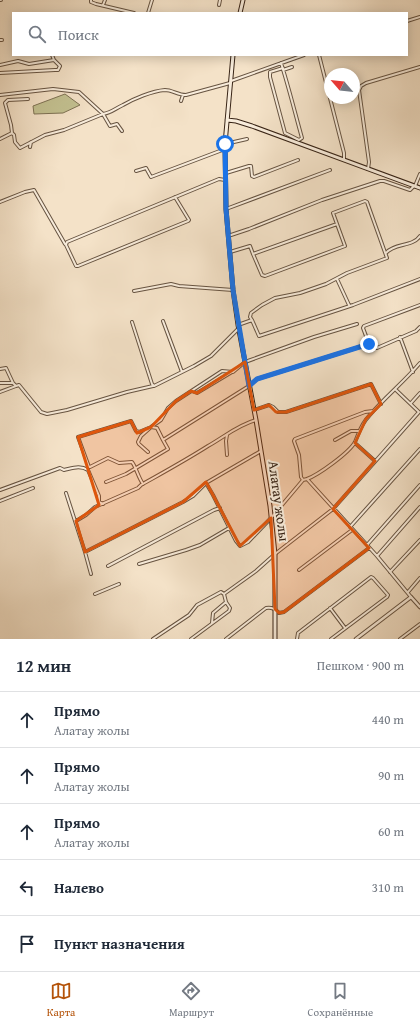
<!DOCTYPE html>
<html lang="ru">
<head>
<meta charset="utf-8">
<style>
  :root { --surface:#fff; --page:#f2f2f3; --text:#1f2937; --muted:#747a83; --line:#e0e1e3; --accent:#b45309 }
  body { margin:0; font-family:"Gentium Book Plus",serif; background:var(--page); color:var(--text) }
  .compass { position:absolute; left:324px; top:68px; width:36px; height:36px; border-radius:50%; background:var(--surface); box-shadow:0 2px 10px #0003; rotate:298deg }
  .stop { position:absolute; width:12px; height:12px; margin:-9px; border:3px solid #1a73e8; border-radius:50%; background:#fff }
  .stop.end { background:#1a73e8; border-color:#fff; box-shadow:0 1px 4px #0008 }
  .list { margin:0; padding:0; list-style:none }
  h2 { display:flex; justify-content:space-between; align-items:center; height:52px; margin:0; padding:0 16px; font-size:17px }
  h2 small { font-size:13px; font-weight:400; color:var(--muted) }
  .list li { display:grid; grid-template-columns:26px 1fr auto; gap:12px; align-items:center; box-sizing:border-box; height:56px; padding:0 16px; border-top:1px solid var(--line) }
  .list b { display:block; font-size:15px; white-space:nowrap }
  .list p { margin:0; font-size:13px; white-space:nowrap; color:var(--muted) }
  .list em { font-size:13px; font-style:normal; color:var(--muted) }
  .icon { flex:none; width:22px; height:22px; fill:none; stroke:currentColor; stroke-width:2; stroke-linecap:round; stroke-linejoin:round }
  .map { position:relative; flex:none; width:420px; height:639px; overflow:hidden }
  .search { position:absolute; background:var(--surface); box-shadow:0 2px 10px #0003; left:12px; right:12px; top:12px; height:44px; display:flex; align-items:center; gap:10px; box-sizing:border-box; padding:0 14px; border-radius:0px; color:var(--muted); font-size:15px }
  .sheet { height:332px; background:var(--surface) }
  nav { display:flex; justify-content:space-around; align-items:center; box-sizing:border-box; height:56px; border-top:1px solid var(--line); background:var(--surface); font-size:11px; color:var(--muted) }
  nav a { display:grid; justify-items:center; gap:2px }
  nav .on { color:var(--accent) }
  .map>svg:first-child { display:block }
  .green { fill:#c3c191; stroke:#7e7254 }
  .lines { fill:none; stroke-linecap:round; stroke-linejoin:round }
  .minor-casing { stroke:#675442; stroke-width:4 }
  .tertiary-casing { stroke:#675442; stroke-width:4.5 }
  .secondary-casing { stroke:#382416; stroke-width:5 }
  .minor { stroke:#f8ecdb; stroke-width:2 }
  .tertiary { stroke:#f8ecdb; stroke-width:2.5 }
  .secondary { stroke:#f8ecdb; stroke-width:3 }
  .route { stroke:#1a73e8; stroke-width:5 }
  .marked { fill:#df560c; fill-opacity:0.2; stroke:#df560c; stroke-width:3; stroke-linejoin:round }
  .labels { text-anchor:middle; stroke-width:4; stroke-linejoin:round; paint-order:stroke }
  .street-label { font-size:14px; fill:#382416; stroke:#f8ecdb }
</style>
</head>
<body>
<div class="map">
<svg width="420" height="639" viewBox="0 0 420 639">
  <rect width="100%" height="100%" fill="#f4e2c8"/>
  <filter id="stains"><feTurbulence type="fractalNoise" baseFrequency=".005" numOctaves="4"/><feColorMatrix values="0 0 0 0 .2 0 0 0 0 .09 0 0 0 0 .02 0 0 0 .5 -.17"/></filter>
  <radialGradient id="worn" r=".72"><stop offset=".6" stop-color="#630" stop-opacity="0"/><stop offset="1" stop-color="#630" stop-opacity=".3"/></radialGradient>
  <path class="green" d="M65,94L80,105L63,113L34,114L33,106Z"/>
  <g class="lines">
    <defs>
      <path id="minor" d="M0,0H1
        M91,0V2L96,4L134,13
        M103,5L105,0
        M219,5L220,0
        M148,13L152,0
        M407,21L420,17
        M0,40H2
        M52,55L54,60
        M319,55L344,153V160
        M281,63C289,88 295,113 302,138L299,140L285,133L270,77V72L283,68
        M0,65L18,61L29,64L54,60L60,66L58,70H55L0,73
        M283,70L292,67
        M231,81L304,55
        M0,95L53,89L79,92L103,114C111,113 116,108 123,105C133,99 152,91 165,90C172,90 178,95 186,95L230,83
        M181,101L183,95
        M12,133L11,125L5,103L8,100L28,99
        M0,139L12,133L14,135L15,142L20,148L45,135L64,130L103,114L110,126L117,124L122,131
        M225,144L247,139
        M30,147L31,142
        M368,169L369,162L359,90L361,86L366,83L420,67
        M136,171L146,168L151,177L225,149
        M226,173L249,166H251L252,176L254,177L298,160
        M415,186L420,174
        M175,197L189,220L188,221L78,266H76L66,245L67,242L219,179L225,180
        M0,202L25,192L34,190L65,244
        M226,209L330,170
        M228,236L249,229L322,200L380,181H384L410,190L414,186
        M230,252L250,246L253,254L337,224
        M386,253C394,243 413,247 420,236
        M337,279L349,305
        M134,291L171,284L179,286L233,290
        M420,305L364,326L363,328L369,344L373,348H377L416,331L420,327
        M252,320L259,336L353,305L420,279
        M163,321L182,372
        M132,322L152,384L154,386L194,366L211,356L239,328
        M357,324L314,337L245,362L233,372L222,371L176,401L168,408L161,420L151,427L157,428L163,440L249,386L257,379L369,344
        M238,325L252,320L250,317L251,313L262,305L275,298L300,293L326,284L347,273L387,258L367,202L365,201L333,213L345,246L265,276L262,275L253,254
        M400,337L413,372
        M0,369L6,368L13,383
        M0,383H13L16,386L19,385L41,412L47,414L67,410L127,392L153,386
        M192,391L197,393L232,372
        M0,392L16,386
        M411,403L420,393
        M254,410L269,405L273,407L278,412H286L371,384L381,404
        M227,435L226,441L227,455
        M335,440L351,431H358
        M355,443L375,461
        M148,452L139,444L138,442L141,436L150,428
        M89,467L78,437L131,421L136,431L139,432L151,427
        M90,467L108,458L119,463L132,462C136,467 138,477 143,484
        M307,479C318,475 349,453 355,442C359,433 361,424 369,416C385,397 404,382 420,363
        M303,480L301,477L299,455L294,441L295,439L365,412L373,411
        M106,482L126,474L168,449L163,440
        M206,483L261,451
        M0,490L60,468L64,470C73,468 80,465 88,470L99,496V502L103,504
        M66,493L85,552L183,502L193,496L206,483L213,495L236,541L240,546L248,542L271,518L303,480L307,479L377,556L411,597
        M0,501L33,488
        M76,521L86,515L95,507L138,488L141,485C164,472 186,460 208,446C224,437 238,425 256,420
        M350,527L420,449
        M367,545L420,485
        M85,552L91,574
        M377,556L420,507
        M139,564L186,550L200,545L229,528
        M108,566L214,510L220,508
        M299,570L352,530
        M390,572L420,540
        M408,592L420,578
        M95,594L119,584
        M330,608L345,628
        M212,623L213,613L226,602
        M153,639L189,615L197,605L221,592L224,594
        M191,639L229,611L230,608L226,602L224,594L256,571L275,554L333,509L419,412L396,390
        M226,639L266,608C272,607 275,609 279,613L284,612L369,548
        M297,639L298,633L371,577L373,578L388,595L387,597L331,639
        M400,639L420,624"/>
      <path id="tertiary" d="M356,639L411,597L420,607"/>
      <path id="secondary" d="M240,13L243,0
        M233,55L225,144L226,209L233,290L238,325L256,420L270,506L275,554V639
        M227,120L236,121L252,126L420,188"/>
    </defs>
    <use href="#minor" class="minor-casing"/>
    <use href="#tertiary" class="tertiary-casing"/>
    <use href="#secondary" class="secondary-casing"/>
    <use href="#minor" class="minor"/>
    <use href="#tertiary" class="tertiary"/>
    <use href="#secondary" class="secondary"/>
  </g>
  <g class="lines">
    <path class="route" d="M225,144L226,209L233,290L249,386L257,379L369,344"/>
  </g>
  <path class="marked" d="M245,362L254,410L269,405L276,412H286L371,384L381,404L366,419L355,443L375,461L333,509L369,548L284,612L279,613L275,609L271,518L240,546L206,482L183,502L85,552L76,521L99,505L78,437L131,421L137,433L151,427L176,401L191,391L197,393Z"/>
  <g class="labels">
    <g class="street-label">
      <text transform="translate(279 501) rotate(82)" y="5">Алатау жолы</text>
    </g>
  </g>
  <rect width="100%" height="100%" filter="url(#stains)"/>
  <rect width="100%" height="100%" fill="url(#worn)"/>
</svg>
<svg class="compass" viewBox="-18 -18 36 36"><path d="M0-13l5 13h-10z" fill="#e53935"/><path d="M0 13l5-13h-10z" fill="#747a83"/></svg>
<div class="stop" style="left:225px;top:144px"></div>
<div class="stop end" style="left:369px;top:344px"></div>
<div class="search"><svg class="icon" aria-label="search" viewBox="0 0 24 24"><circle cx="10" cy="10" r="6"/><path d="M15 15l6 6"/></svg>Поиск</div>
</div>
<section class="sheet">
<h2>12 мин<small>Пешком · 900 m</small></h2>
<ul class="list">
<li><svg class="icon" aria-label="ahead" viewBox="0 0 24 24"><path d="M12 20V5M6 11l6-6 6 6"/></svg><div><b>Прямо</b><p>Алатау жолы</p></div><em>440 m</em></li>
<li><svg class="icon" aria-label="ahead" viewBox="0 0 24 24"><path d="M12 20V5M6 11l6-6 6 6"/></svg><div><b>Прямо</b><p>Алатау жолы</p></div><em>90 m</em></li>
<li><svg class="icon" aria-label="ahead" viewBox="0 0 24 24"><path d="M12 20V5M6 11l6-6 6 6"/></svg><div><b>Прямо</b><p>Алатау жолы</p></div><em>60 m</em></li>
<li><svg class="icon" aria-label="left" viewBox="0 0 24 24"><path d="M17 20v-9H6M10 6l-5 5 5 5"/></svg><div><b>Налево</b></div><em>310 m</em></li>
<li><svg class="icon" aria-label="arrive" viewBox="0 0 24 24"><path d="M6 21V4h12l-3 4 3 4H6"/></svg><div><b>Пункт назначения</b></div></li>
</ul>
</section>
<nav>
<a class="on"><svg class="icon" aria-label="map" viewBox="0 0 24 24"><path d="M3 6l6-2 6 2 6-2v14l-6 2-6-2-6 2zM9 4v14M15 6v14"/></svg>Карта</a>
<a><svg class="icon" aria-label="directions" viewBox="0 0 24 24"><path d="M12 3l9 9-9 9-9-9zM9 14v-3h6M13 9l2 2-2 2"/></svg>Маршрут</a>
<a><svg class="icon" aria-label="saved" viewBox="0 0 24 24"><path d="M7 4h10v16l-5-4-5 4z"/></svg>Сохранённые</a>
</nav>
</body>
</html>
